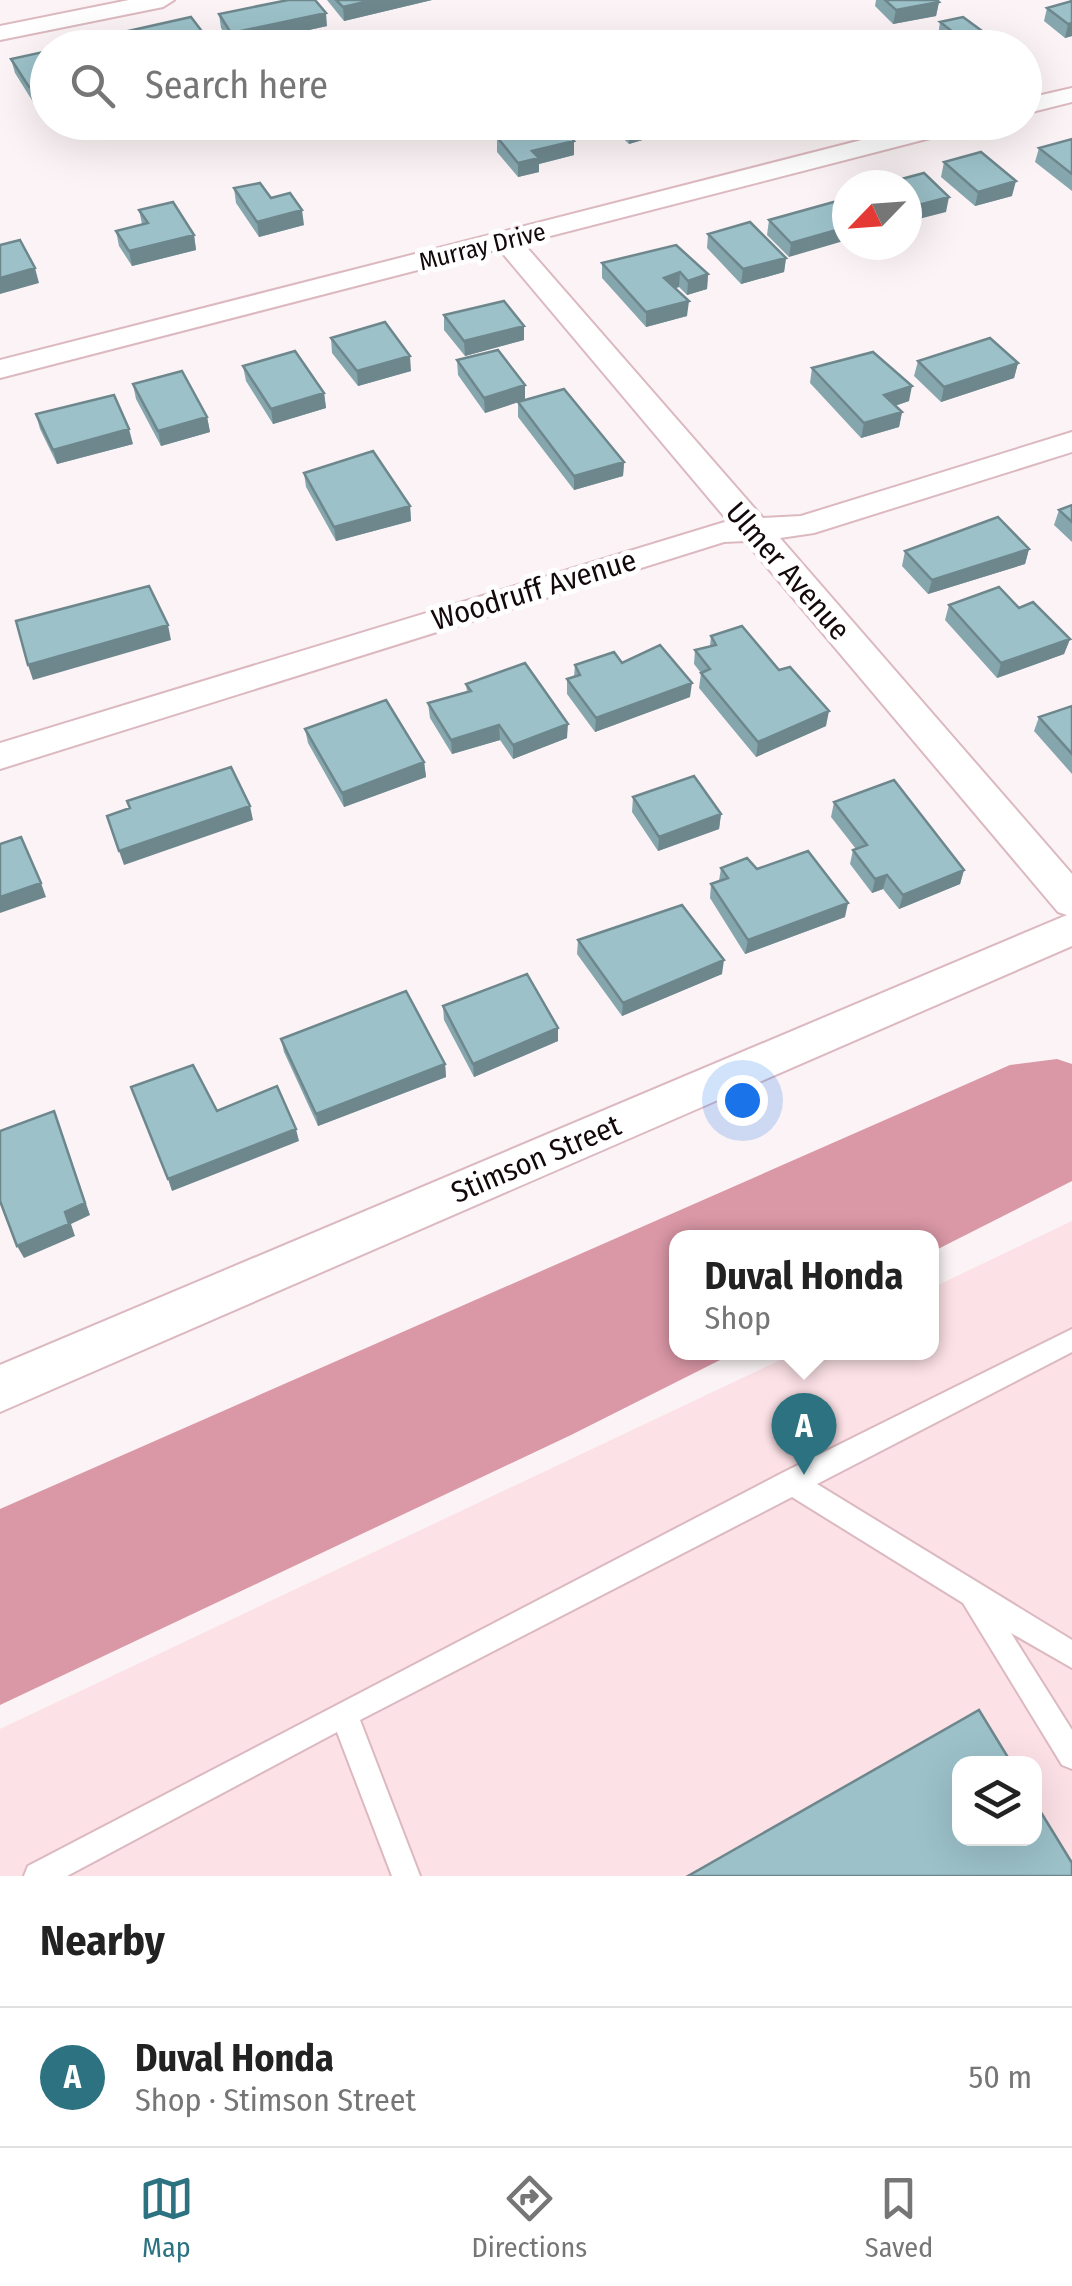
<!DOCTYPE html>
<html lang="en">
<head>
<meta charset="utf-8">
<style>
  :root { --surface:#fff; --page:#f2f2f2; --text:#222; --muted:#767676; --line:#e0e0e0; --accent:#2c7280 }
  body { margin:0; font-family:"Fira Sans Condensed",sans-serif; background:var(--page); color:var(--text) }
  .controls { position:absolute; right:30px; bottom:30px; display:grid; overflow:hidden; border-radius:20px; box-shadow:0 10px 40px #0002 }
  .controls button { width:90px; height:90px; display:grid; place-items:center; padding:0; border:0; border-bottom:2px solid var(--line); background:var(--surface); color:var(--text); font:50px sans-serif }
  .compass { position:absolute; left:832px; top:170px; width:90px; height:90px; border-radius:50%; background:var(--surface); box-shadow:0 10px 40px #0002; rotate:245deg }
  .you { position:absolute; left:742px; top:1100px; width:35px; height:35px; margin:-25px; border:8px solid #fff; border-radius:50%; background:#1a73e8; box-shadow:0 0 0 15px #1a73e833 }
  .badge { display:grid; place-items:center; width:65px; height:65px; border-radius:50%; background:var(--accent); color:#fff; font-size:32px; font-weight:700 }
  .pin { position:absolute; translate:-50% -82px; filter:drop-shadow(0 2px 5px #0008) }
  .pin::after { content:''; position:absolute; top:52px; width:35px; height:30px; background:inherit; clip-path:polygon(0 0,100% 0,50% 100%) }
  .popup { position:absolute; left:669px; top:1230px; width:270px; height:130px; box-sizing:border-box; display:grid; place-content:center; border-radius:20px; background:var(--surface); filter:drop-shadow(0 2px 8px #0005); font-size:32px; white-space:nowrap; color:var(--muted) }
  .popup b { font-size:38px; color:var(--text) }
  .popup::after { content:''; position:absolute; left:50%; top:100%; margin-left:-20px; border:20px solid transparent; border-top-color:var(--surface) }
  .list { margin:0; padding:0; list-style:none }
  h2 { display:flex; justify-content:space-between; align-items:center; height:130px; margin:0; padding:0 40px; font-size:42px }
  h2 small { font-size:32px; font-weight:400; color:var(--muted) }
  .list li { display:grid; grid-template-columns:65px 1fr auto; gap:30px; align-items:center; box-sizing:border-box; height:140px; padding:0 40px; border-top:2px solid var(--line) }
  .list b { display:block; font-size:38px; white-space:nowrap }
  .list p { margin:0; font-size:32px; white-space:nowrap; color:var(--muted) }
  .list em { font-size:32px; font-style:normal; color:var(--muted) }
  .icon { flex:none; width:55px; height:55px; fill:none; stroke:currentColor; stroke-width:2; stroke-linecap:round; stroke-linejoin:round }
  .map { position:relative; flex:none; width:1072px; height:1876px; overflow:hidden }
  .search { position:absolute; background:var(--surface); box-shadow:0 10px 40px #0002; left:30px; right:30px; top:30px; height:110px; display:flex; align-items:center; gap:25px; box-sizing:border-box; padding:0 35px; border-radius:55px; color:var(--muted); font-size:38px }
  .sheet { height:270px; background:var(--surface) }
  nav { display:flex; justify-content:space-around; align-items:center; box-sizing:border-box; height:140px; border-top:2px solid var(--line); background:var(--surface); font-size:28px; color:var(--muted) }
  nav a { display:grid; justify-items:center; gap:5px }
  nav .on { color:var(--accent) }
  .map>svg:first-child { display:block }
  .built { fill:#fce1e6; fill-rule:evenodd }
  .water { fill:#da97a6 }
  .lines { fill:none; stroke-linecap:round; stroke-linejoin:round }
  .lane-casing { stroke:#dcb9c0; stroke-width:4 }
  .street-casing { stroke:#dcb9c0; stroke-width:4 }
  .lane { fill:#fff; fill-rule:evenodd }
  .street { fill:#fff; fill-rule:evenodd }
  .wall { fill:#86a6ad }
  .shaded-wall { fill:#6d878d }
  .building { fill:#9cc1c9; stroke:#6d878d; stroke-width:2.5 }
  .labels { text-anchor:middle; stroke-width:10; stroke-linejoin:round; paint-order:stroke }
  .far-street-label { font-size:25px; fill:#13080a; stroke:#fff }
  .street-label { font-size:30px; fill:#13080a; stroke:#fff }
</style>
</head>
<body>
<div class="map">
<svg width="1072" height="1876" viewBox="0 0 1072 1876">
  <rect width="100%" height="100%" fill="#fbf3f5"/>
  <path class="built" d="M1072,1221V1876H0V1729L795,1353L932,1352V1288ZM960,1764H1034V1838H960Z"/>
  <path class="water" d="M1057,1059L1072,1064V1181L932,1252V1238H676V1352L734,1353L571,1435L0,1705V1509L1010,1065Z"/>
  <g class="lines">
    <defs>
      <path id="lane" d="M1072,1329V1352L817,1484L1072,1640V1668L1011,1633L1072,1730V1769L1062,1765L963,1603L792,1497L360,1720L420,1876H392L337,1732L67,1876H24L28,1866L782,1473Z"/>
      <path id="street" d="M129,0H174L163,7L0,40V26Z
        M1072,88V102L1024,114V99Z
        M932,122H976L973,127L523,243L763,518L801,516L1072,432V452L814,533L780,538L1072,874V946L0,1412V1365L1067,915L1058,912L745,541L724,542L0,769V743L728,521L499,249L0,378V360Z"/>
    </defs>
    <use href="#lane" class="lane-casing"/>
    <use href="#street" class="street-casing"/>
    <use href="#lane" class="lane"/>
    <use href="#street" class="street"/>
  </g>
  <path class="wall" d="M327,0H432L344,21Z
    M876,0H937L939,2L936,16L893,24L875,6Z
    M1070,0H1072V36L1065,38L1044,21L1047,8L1069,2Z
    M219,14L327,26L233,47L221,28Z
    M940,22L997,42L995,48H946L947,43L938,36Z
    M48,57V104L44,99L33,102L15,73L11,59Z
    M515,122H552L574,155L539,164V172L518,177L497,152V137L519,131L515,126Z
    M595,122H679V129L629,144L612,128L601,130Z
    M1072,139V191L1035,162L1039,148Z
    M944,162L1012,196L975,206L941,177Z
    M234,188L304,225L259,237L236,203Z
    M841,200L789,257L767,235L769,220Z
    M139,210L194,235L196,250L132,266L119,246L116,231L142,224Z
    M708,234L786,258L784,272L741,284L707,248Z
    M602,263L708,274L707,289L687,295L679,287L675,288L687,316L646,327L602,278Z
    M444,315L524,326V340L465,356L444,330Z
    M331,338L411,371L358,386L332,353Z
    M457,360L525,385V400L624,462L623,476L574,490L518,417V402L485,413L458,375Z
    M918,361L1018,363L1014,378L941,402L914,376Z
    M243,366L324,393L326,408L273,424L246,381Z
    M812,368L909,401L895,406L902,412L899,427L861,438L810,383Z
    M133,384L207,417L210,432L161,446L136,399Z
    M36,414L133,444L57,464L40,429Z
    M304,473L410,506L411,521L336,541L306,487Z
    M1072,505V542L1054,525L1059,510Z
    M1029,549L1025,564L928,594L902,566L905,551Z
    M949,605L1019,608L1070,639L1064,654L997,678L945,620Z
    M711,636L826,726L756,757L699,688L701,673L694,664L695,650L710,646Z
    M622,663L690,697L595,732L567,694V679L574,677L575,665Z
    M466,684L567,738L513,759L500,740L452,754L430,718L428,703L467,692Z
    M1072,706V774L1034,731L1039,717Z
    M305,729L424,762L426,777L344,807L308,743Z
    M633,797L721,814L719,829L658,851L632,812Z
    M834,802L964,870L960,884L899,909L883,889L872,893L850,864L853,850L856,849L831,817Z
    M721,868L845,917L745,954L710,898L711,884L719,881Z
    M578,940L722,974L622,1016L577,954Z
    M443,1006L558,1041L474,1077L444,1020Z
    M281,1039L445,1064L446,1077L318,1126L284,1052Z"/>
  <path class="shaded-wall" d="M373,0H432L344,21L343,7Z
    M939,2L936,16L893,24L896,10Z
    M326,13L327,26L233,47L231,33Z
    M1072,23V36L1065,38L1068,24Z
    M207,38L209,48H164Z
    M997,42L995,48H974Z
    M41,85L44,99L33,102L29,87Z
    M601,122H612V128L601,130Z
    M654,122H679V129L629,144L630,129Z
    M574,141V155L539,164V172L518,177V163L532,151Z
    M1016,181L1012,196L975,206L978,192Z
    M949,197L946,212L907,222V208Z
    M302,210L304,225L259,237L257,222Z
    M847,227V240L789,257L791,243Z
    M194,235L196,250L132,266L129,251Z
    M786,258L784,272L741,284L743,269Z
    M35,268L39,283L0,294V278Z
    M680,272L679,287L663,292L664,278Z
    M708,274L707,289L687,295L688,281Z
    M689,301L687,316L646,327V312Z
    M524,326V340L465,356L464,341Z
    M410,356L411,371L358,386L357,371Z
    M1018,363L1014,378L941,402L944,387Z
    M525,385V400L485,413L484,398Z
    M912,386L909,401L882,410L884,395Z
    M324,393L326,408L273,424L271,409Z
    M902,412L899,427L861,438L864,423Z
    M207,417L210,432L161,446L158,431Z
    M129,429L133,444L57,464L53,450Z
    M624,462L623,476L574,490V476Z
    M410,506L411,521L336,541L334,527Z
    M1029,549L1025,564L928,594L932,580Z
    M168,625L171,640L33,680L28,665Z
    M1070,639L1064,654L997,678L1001,663Z
    M692,683L690,697L595,732L596,718Z
    M829,711L826,726L756,757L758,742Z
    M568,724L567,738L513,759V745Z
    M499,725L500,740L452,754L451,740Z
    M424,762L426,777L344,807L342,793Z
    M250,806L253,820L124,865L119,851Z
    M721,814L719,829L658,851L659,837Z
    M964,870L960,884L899,909L903,895Z
    M887,875L883,889L872,893L875,879Z
    M41,883L46,897L0,913V897Z
    M848,903L845,917L745,954L748,940Z
    M724,960L722,974L622,1016L623,1003Z
    M558,1028V1041L474,1077L473,1064Z
    M445,1064L446,1077L318,1126L316,1114Z
    M54,1111L90,1215L71,1224L75,1236L24,1258L17,1246L65,1212Z
    M296,1129L299,1141L172,1191L168,1179Z"/>
  <path class="building" d="M288,0H315L326,13L231,33L219,14Z
    M336,0H373L343,7Z
    M885,0H937L939,2L896,10Z
    M1072,1V23L1068,24L1047,8Z
    M191,17L207,38L164,48H108L101,37Z
    M963,17L997,42L974,48H962L948,37L957,35L940,22Z
    M888,42L895,48H869Z
    M43,52L48,57V93H46L41,85L29,87L11,59Z
    M524,122L560,123L574,141L532,151L539,158L518,163L497,137L530,128Z
    M622,122H654L630,129Z
    M1072,139V174L1039,148Z
    M981,152L1016,181L978,192L944,162Z
    M924,173L949,197L907,208V185H879Z
    M260,183L271,198L290,193L302,210L257,222L234,188Z
    M841,200L847,206V227L791,243L769,220Z
    M173,202L194,235L129,251L116,231L148,223L139,210Z
    M750,222L786,258L743,269L708,234Z
    M20,240L35,268L0,278V245Z
    M676,245L708,274L688,281L680,272L664,278L689,301L646,312L602,263Z
    M504,301L524,326L464,341L444,315Z
    M385,322L410,356L357,371L331,338Z
    M990,338L1018,363L944,387L918,361Z
    M498,350L525,385L484,398L457,360Z
    M295,351L324,393L271,409L243,366Z
    M873,352L912,386L884,395L902,412L864,423L812,368Z
    M182,371L207,417L158,431L133,384Z
    M564,389L624,462L574,476L518,402Z
    M114,395L129,429L53,450L36,414Z
    M373,451L410,506L334,527L304,473Z
    M1072,505V522L1059,510Z
    M998,517L1029,549L932,580L905,551Z
    M149,586L168,625L28,665L16,621Z
    M999,587L1019,608L1033,602L1070,639L1001,663L949,605Z
    M742,626L779,670L790,667L829,711L758,742L701,673L710,669L695,650L716,645L711,636Z
    M660,645L692,683L596,718L567,679L580,675L575,665L614,652L622,663Z
    M525,663L568,724L513,745L499,725L451,740L428,703L471,691L466,684Z
    M386,700L424,762L342,793L305,729Z
    M1072,706V754L1039,717Z
    M231,767L250,806L119,851L107,816L130,808L127,801Z
    M694,776L721,814L659,837L633,797Z
    M894,780L964,870L903,895L887,875L875,879L853,850L867,845L834,802Z
    M21,837L41,883L0,897V844Z
    M808,851L848,903L748,940L711,884L728,878L721,868L747,858L757,869Z
    M682,905L724,960L623,1003L578,940Z
    M527,974L558,1028L473,1064L443,1006Z
    M406,991L445,1064L316,1114L281,1039Z
    M193,1065L217,1111L277,1086L296,1129L168,1179L131,1087Z
    M54,1111L85,1203L65,1212L69,1224L17,1246L0,1201V1131Z
    M979,1710L1012,1764H960V1838H1034V1801L1072,1863V1876H688Z"/>
  <g class="labels">
    <g class="far-street-label">
      <text transform="translate(482 246) rotate(-14)" y="9">Murray Drive</text>
    </g>
    <g class="street-label">
      <text transform="translate(788 571) rotate(49)" y="10">Ulmer Avenue</text>
      <text transform="translate(534 590) rotate(-17)" y="10">Woodruff Avenue</text>
      <text transform="translate(536 1159) rotate(-23)" y="10">Stimson Street</text>
    </g>
  </g>
</svg>
<div class="controls">
<button><svg class="icon" aria-label="layers" viewBox="0 0 24 24"><path d="M12 4l9 5-9 5-9-5zM3 14l9 5 9-5"/></svg></button>
</div>
<svg class="compass" viewBox="-18 -18 36 36"><path d="M0-13l5 13h-10z" fill="#e53935"/><path d="M0 13l5-13h-10z" fill="#767676"/></svg>
<div class="you"></div>
<div class="pin badge" style="left:804px;top:1475px">A</div>
<div class="popup"><b>Duval Honda</b>Shop</div>
<div class="search"><svg class="icon" aria-label="search" viewBox="0 0 24 24"><circle cx="10" cy="10" r="6"/><path d="M15 15l6 6"/></svg>Search here</div>
</div>
<section class="sheet">
<h2>Nearby<small></small></h2>
<ul class="list">
<li><span class="badge">A</span><div><b>Duval Honda</b><p>Shop · Stimson Street</p></div><em>50 m</em></li>
</ul>
</section>
<nav>
<a class="on"><svg class="icon" aria-label="map" viewBox="0 0 24 24"><path d="M3 6l6-2 6 2 6-2v14l-6 2-6-2-6 2zM9 4v14M15 6v14"/></svg>Map</a>
<a><svg class="icon" aria-label="directions" viewBox="0 0 24 24"><path d="M12 3l9 9-9 9-9-9zM9 14v-3h6M13 9l2 2-2 2"/></svg>Directions</a>
<a><svg class="icon" aria-label="saved" viewBox="0 0 24 24"><path d="M7 4h10v16l-5-4-5 4z"/></svg>Saved</a>
</nav>
</body>
</html>
